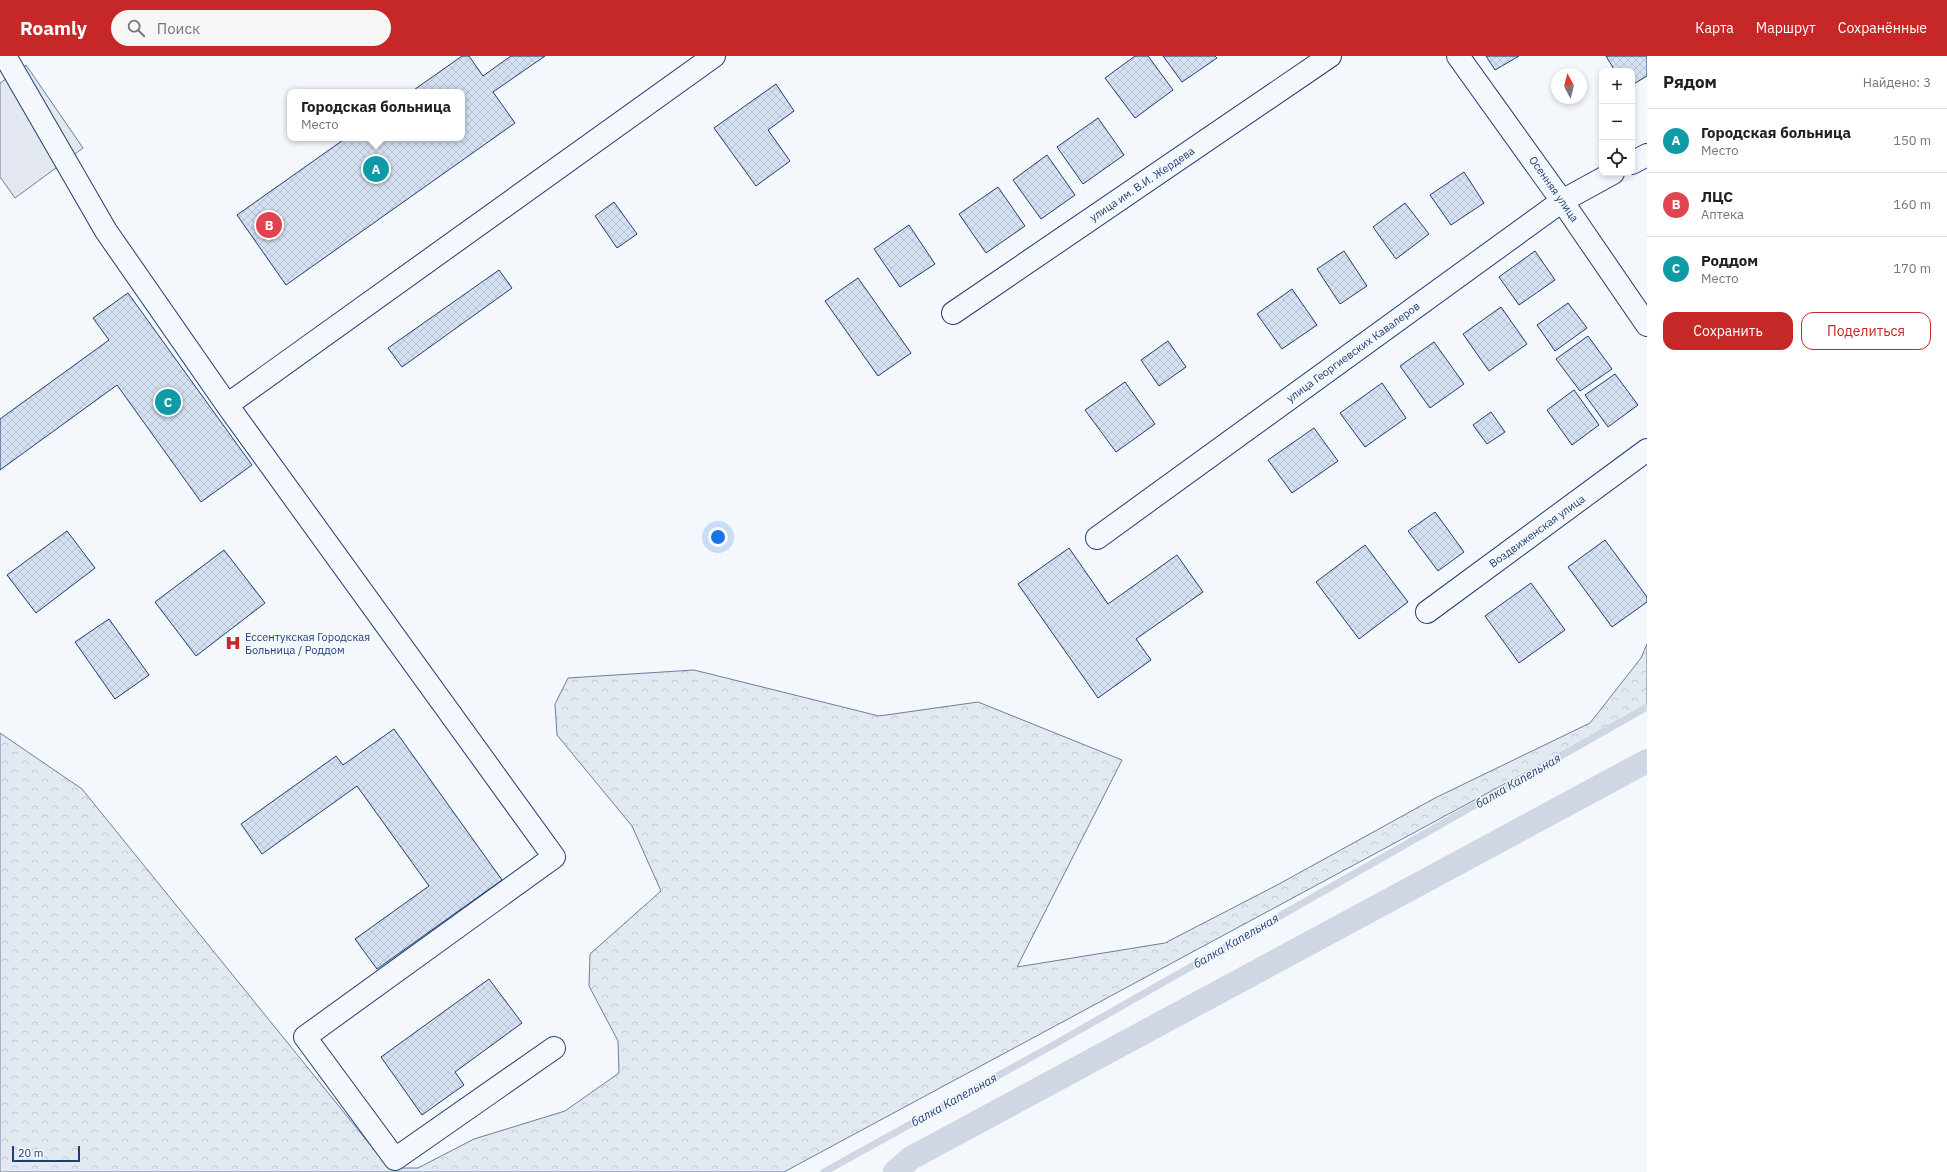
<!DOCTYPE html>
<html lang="ru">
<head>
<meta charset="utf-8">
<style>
  :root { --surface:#fff; --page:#f6f6f6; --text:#202124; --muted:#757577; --line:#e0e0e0; --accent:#c62828 }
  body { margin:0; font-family:"IBM Plex Sans",sans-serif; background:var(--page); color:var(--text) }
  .controls { position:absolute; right:12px; top:12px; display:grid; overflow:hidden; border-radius:8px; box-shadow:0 2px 6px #0003 }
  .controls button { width:36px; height:36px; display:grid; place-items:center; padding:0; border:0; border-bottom:1px solid var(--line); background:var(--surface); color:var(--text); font:20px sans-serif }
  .compass { position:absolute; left:1551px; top:12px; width:36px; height:36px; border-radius:50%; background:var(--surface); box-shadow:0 2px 6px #0003; rotate:353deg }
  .scale { position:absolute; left:12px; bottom:10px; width:68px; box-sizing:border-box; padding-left:4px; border:2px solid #1d3f73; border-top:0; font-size:11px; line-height:14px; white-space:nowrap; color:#1d3f73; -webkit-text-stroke:3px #f4f7fb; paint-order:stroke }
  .you { position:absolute; left:718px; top:481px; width:14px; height:14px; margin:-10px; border:3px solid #fff; border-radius:50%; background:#1a73e8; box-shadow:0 0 0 6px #1a73e833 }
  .badge { display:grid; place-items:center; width:26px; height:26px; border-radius:50%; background:var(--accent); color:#fff; font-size:13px; font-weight:700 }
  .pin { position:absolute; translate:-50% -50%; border:2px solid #fff; box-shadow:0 1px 4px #0006 }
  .popup { position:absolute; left:287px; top:33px; width:178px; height:52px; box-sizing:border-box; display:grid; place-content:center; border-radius:8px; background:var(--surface); filter:drop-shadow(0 1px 3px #0005); font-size:13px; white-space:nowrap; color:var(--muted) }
  .popup b { font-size:15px; color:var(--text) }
  .popup::after { content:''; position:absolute; left:50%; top:100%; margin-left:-8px; border:8px solid transparent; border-top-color:var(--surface) }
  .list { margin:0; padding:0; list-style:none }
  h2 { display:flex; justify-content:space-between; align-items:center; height:52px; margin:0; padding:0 16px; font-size:17px }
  h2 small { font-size:13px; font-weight:400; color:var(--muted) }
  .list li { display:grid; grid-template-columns:26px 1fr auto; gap:12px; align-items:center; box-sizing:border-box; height:64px; padding:0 16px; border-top:1px solid var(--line) }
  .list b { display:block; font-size:15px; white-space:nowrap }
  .list p { margin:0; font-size:13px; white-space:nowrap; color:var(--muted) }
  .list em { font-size:13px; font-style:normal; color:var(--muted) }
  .actions { display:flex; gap:8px; padding:12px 16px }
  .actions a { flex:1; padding:9px 0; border:1px solid var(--accent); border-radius:12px; text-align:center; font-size:14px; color:var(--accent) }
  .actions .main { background:var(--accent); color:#fff }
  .icon { flex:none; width:22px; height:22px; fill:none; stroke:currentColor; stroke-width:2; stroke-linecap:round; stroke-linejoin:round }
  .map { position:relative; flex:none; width:1647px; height:1116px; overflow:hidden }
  header { display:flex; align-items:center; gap:24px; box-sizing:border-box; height:56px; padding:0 20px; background:var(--accent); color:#fff }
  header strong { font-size:19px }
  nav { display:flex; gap:22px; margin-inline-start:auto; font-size:14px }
  .search { width:280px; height:36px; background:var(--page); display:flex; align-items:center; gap:10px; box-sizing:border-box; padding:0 14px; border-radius:22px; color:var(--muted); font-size:15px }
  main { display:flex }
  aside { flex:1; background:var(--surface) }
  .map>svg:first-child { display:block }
  .forest { fill:url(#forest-crowns); stroke:#687fa3 }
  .parking { fill:#e3e8f0; stroke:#687fa3 }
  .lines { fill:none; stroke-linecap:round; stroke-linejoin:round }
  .stream { stroke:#cfd7e4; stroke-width:7 }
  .canal { stroke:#cfd7e4; stroke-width:24 }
  .building { fill:url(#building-cross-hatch); stroke:#1d3f73 }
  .minor-casing { stroke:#1d3f73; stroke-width:24 }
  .minor { stroke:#f4f7fb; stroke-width:22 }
  .labels { text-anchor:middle; stroke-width:3; stroke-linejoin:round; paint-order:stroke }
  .street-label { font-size:11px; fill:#1d3f73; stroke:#f4f7fb }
  .poi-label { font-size:11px; fill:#1d3f73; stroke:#f4f7fb; text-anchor:start }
  .water-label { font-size:12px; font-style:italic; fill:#1d3f73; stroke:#f4f7fb }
</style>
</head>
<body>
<header>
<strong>Roamly</strong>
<div class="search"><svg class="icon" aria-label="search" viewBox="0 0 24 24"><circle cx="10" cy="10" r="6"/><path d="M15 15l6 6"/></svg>Поиск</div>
<nav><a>Карта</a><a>Маршрут</a><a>Сохранённые</a></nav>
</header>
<main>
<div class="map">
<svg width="1647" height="1116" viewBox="0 0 1647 1116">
  <defs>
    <pattern id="forest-crowns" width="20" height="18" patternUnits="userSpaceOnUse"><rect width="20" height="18" fill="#e3e9f0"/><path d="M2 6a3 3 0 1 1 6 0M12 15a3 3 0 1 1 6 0" fill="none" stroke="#c2c9d1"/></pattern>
    <pattern id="building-cross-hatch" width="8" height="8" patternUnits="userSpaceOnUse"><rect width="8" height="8" fill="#d5e0f0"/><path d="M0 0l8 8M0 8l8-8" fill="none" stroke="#b6c1d1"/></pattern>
  </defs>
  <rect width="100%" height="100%" fill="#f4f7fb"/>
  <path class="forest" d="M1647,588V649L1521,719L784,1116H0V677L82,733L389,1112H418L474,1083L565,1055L619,1017L618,985L589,930L590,898L661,835L632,770L557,679L555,648L568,622L694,614L879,660L978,646L1122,704L1017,911L1165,887L1279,828L1435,742L1590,667L1641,602Z"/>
  <path class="parking" d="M26,9L83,92L15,142L0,121V27Z"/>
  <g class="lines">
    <path class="stream" d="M824,1116L1048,992L1647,651"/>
    <path class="canal" d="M895,1116L911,1102L1647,705"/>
  </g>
  <path class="building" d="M462,0H469L483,20L511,0H545L493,36L515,67L286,229L237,159L346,82H462V36H411Z
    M1135,0H1148L1173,34L1135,62L1105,22Z
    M1163,0H1215L1217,2L1182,26Z
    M1486,0H1519L1495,14Z
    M1606,0H1647V20L1632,29V15H1615Z
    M776,28L794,55L768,74L790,105L756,130L714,72Z
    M1098,62L1124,99L1083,128L1057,91Z
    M1047,99L1075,139L1041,163L1013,124Z
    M1464,116L1484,147L1451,169L1430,139Z
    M998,131L1025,170L986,197L959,158Z
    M614,146L637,178L617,192L595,160Z
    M1405,147L1429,178L1396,203L1373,171Z
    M909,169L935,208L900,231L874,193Z
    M1344,195L1367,230L1340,248L1317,213Z
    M1535,195L1555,224L1519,249L1499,221Z
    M499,214L512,232L402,311L388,292Z
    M858,222L911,297L878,320L825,245Z
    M1292,233L1317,269L1282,293L1257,258Z
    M128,237L252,409L201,446L117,329L0,414V363L109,284L93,262Z
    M1568,247L1587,272L1555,295L1537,269Z
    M1501,251L1527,288L1489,315L1463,278Z
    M1588,280L1612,313L1580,335L1556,303Z
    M1168,285L1186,311L1159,330L1141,304Z
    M1434,286L1464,328L1430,352L1400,310Z
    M1615,318L1638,349L1608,371L1585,339Z
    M1125,326L1155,368L1116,396L1085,354Z
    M1382,327L1406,362L1365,391L1340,357Z
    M1574,334L1599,369L1572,389L1547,354Z
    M1491,356L1505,376L1487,388L1473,369Z
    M1314,372L1338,405L1292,437L1268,404Z
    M1435,456L1464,496L1438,515L1408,475Z
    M67,475L95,512L36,557L7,519Z
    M1605,484L1647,541V546L1612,571L1568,511Z
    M1365,489L1408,546L1359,583L1316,526Z
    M1069,492L1108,548L1177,499L1203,536L1136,583L1151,604L1098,642L1018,528Z
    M224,494L265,547L196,600L155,546Z
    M1531,527L1565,574L1519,607L1485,560Z
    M109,563L149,619L115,643L75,586Z
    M394,673L502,824L377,913L355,883L429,830L357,730L262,798L241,768L336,700L343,709Z
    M489,923L522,967L455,1016L464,1029L422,1059L381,1001Z"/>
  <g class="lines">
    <defs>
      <path id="minor" d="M5,0L106,175L227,349L714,0
        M1458,0L1562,145L1647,269
        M1632,107L1647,99
        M953,257L1330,0
        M227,349L554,801L305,981L395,1103L554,992
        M1097,482L1562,145L1613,117
        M1427,556L1647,394"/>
    </defs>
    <use href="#minor" class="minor-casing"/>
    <use href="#minor" class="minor"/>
  </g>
  <defs>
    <symbol id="hospital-bare" viewBox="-9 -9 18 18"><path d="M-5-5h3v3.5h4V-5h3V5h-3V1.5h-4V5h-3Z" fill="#c62828" stroke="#f4f7fb" stroke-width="2.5" paint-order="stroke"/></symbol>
  </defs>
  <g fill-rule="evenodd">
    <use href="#hospital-bare" x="222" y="576" width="22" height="22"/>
  </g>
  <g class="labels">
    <g class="street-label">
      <text transform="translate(1142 128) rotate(-34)" y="4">улица им. В.И. Жердева</text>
      <text transform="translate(1554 133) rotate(55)" y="4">Осенняя улица</text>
      <text transform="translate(1353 296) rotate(-36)" y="4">улица Георгиевских Кавалеров</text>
      <text transform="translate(1537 475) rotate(-36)" y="4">Воздвиженская улица</text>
    </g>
    <g class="poi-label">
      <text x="245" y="585">Ессентукская Городская<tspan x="245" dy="13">Больница / Роддом</tspan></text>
    </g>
    <g class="water-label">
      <text transform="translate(1518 725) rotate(-30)" y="4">балка Капельная</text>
      <text transform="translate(1236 885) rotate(-30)" y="4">балка Капельная</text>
      <text transform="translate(954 1044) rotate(-29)" y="4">балка Капельная</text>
    </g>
  </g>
</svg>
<div class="controls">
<button>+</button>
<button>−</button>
<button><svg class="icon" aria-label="locate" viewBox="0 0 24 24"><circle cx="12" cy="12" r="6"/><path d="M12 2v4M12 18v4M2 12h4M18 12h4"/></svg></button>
</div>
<svg class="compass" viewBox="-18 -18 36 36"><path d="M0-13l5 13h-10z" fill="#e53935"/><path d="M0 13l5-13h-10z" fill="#757577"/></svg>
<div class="scale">20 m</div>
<div class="you"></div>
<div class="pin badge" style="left:376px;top:113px;background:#0f9aa8">A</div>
<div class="popup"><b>Городская больница</b>Место</div>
<div class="pin badge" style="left:269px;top:169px;background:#e0444e">B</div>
<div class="pin badge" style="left:168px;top:346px;background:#0f9aa8">C</div>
</div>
<aside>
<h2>Рядом<small>Найдено: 3</small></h2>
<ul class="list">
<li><span class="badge" style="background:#0f9aa8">A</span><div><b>Городская больница</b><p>Место</p></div><em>150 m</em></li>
<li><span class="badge" style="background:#e0444e">B</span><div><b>ЛЦС</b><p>Аптека</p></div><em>160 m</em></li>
<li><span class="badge" style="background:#0f9aa8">C</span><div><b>Роддом</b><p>Место</p></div><em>170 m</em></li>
</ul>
<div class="actions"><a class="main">Сохранить</a><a>Поделиться</a></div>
</aside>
</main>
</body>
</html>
